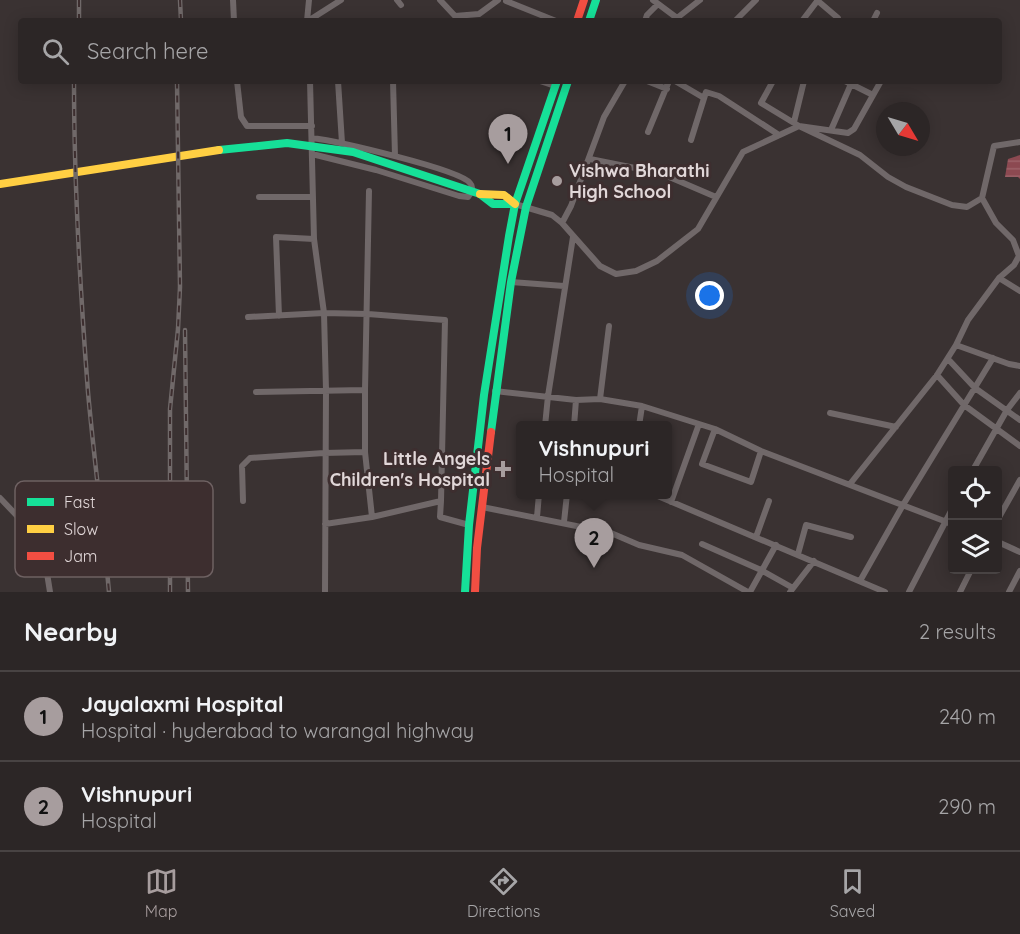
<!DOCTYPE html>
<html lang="en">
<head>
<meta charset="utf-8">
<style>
  :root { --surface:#2c2626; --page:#342e2e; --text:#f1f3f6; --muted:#a6a5a7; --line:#484343; --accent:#a79d9e }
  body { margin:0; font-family:Quicksand,sans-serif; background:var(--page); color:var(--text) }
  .controls { position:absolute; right:18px; bottom:18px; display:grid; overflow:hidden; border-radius:6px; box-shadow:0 3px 15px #0003 }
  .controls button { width:54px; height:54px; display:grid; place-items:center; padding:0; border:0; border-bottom:2px solid var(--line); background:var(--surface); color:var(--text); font:30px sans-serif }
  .compass { position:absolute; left:876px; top:102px; width:54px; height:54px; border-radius:50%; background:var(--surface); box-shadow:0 3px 15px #0003; rotate:128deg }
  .you { position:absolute; left:710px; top:296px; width:21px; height:21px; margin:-15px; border:4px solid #fff; border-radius:50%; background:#1a73e8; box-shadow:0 0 0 9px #1a73e833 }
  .badge { display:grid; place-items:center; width:39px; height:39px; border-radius:50%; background:var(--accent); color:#111; font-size:20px; font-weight:700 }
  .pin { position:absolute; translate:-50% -50px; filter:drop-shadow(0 2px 3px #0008) }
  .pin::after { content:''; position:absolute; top:32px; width:21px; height:18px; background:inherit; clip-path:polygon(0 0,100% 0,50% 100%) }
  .popup { position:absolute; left:516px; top:421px; width:156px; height:78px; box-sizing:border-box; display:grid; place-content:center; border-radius:6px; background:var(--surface); filter:drop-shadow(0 2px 4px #0005); font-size:20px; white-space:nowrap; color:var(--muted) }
  .popup b { font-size:22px; color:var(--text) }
  .popup::after { content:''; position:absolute; left:50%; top:100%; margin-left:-12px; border:12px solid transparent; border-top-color:var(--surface) }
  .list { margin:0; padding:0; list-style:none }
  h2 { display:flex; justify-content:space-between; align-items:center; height:78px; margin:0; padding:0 24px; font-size:26px }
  h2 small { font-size:20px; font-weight:400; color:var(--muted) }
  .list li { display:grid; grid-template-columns:39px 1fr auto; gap:18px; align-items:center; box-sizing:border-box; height:90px; padding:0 24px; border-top:2px solid var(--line) }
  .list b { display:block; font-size:22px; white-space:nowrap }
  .list p { margin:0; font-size:20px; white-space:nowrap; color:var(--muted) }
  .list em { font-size:20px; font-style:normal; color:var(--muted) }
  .icon { flex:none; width:33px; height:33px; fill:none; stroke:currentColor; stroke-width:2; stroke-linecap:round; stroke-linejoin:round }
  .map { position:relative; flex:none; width:1020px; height:592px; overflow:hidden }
  .search { position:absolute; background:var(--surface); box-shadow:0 3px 15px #0003; left:18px; right:18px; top:18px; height:66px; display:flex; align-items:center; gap:15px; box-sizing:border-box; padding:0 21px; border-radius:6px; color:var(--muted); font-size:22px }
  .sheet { height:258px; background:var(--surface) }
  nav { display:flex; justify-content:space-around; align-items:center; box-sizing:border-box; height:84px; border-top:2px solid var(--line); background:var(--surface); font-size:16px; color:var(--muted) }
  nav a { display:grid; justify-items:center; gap:3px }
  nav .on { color:var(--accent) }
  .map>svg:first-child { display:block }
  .water { fill:url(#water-rules) }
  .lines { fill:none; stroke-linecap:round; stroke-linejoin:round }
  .street { stroke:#706869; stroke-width:6 }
  .fast { stroke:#16e098; stroke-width:8 }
  .slow { stroke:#ffcf43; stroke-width:8 }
  .jam { stroke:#f24e42; stroke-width:8 }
  .rail-casing { stroke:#706969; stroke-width:4.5 }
  .rail { stroke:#3d2e2f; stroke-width:2; stroke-dasharray:7; stroke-linecap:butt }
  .poi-dot { fill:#a79d9e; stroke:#3d2e2f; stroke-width:2 }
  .labels { text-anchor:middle; stroke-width:6; stroke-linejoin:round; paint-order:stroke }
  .poi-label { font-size:18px; font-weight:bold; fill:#e1d7d8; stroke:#3d2e2f; text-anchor:start }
  .key { fill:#3d2e2f; stroke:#6e6162; stroke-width:1.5 }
  .key-label { font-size:16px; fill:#e1d7d8 }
</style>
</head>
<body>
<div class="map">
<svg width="1020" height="592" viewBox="0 0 1020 592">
  <defs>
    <pattern id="water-rules" width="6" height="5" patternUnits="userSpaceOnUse" patternTransform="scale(1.5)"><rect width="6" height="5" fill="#8c4951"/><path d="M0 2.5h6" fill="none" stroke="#9c6269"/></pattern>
  </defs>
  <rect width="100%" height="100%" fill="#3a3232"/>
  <path class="water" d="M1020,155V179L1018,177H1005L1008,159Z"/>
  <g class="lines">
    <path class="street" d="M233,0L234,21
      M397,0L401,5
      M440,0L455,16L479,14L498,0
      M653,0L681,21
      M506,1L556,21
      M818,1L838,18L837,21
      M677,18L700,0
      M307,21L309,0
      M308,21L341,0
      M645,21L647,15L658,4
      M735,21L756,0
      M802,21L818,0
      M873,21L877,13
      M237,81L241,117L247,126H312
      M310,81L314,239L324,313L326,390L325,592
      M338,81L342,143
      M393,81L395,156
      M540,81L555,86
      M647,81L667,89
      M675,81L704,98
      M773,81L761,103L799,126L860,155L888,177L906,187L952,205L967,207L982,198
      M845,81L873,95
      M794,122L804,81
      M831,130L851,84
      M648,132L669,81
      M312,138C336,141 459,169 470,183C473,186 472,187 472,191L468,197L459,196L376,170L312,154
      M691,140L706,92L719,96L779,135
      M590,159L660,173L716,197
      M369,191L365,390V452L372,517
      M259,197H313
      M515,204L552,215L562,223L600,266L616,274L636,271L657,261L698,229L743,152L799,126L848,133L854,129L881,81
      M562,223L571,206L604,117L625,81
      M999,278L1014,265L1019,256L1013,240L996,223L982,198L994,146L1020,142
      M511,282L564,286
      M279,316L276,237L314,239
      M248,317L324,313L368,314L445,320L441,501L372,517L325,524
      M956,345L968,320L999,278L1020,291
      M948,359L975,388L1020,420
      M937,375L964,405L1020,446
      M495,391L576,400L600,399L642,406L639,426
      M256,392L365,390
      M600,399L609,326
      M642,406L715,429L761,451L952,524
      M830,413L896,427
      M545,426L548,396L573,237
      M574,426L576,400
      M715,429L702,464L751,482L761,451
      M973,470L1007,410L1020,393
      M850,484L937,375L956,345L1009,364L1020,366
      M653,494L885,592
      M0,498L42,542L50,592
      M243,501L242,466L250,458L324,453L365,452
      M441,501L440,517L469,525
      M671,502L699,424
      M482,507L611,533L639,545L682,555L748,592
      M537,517L539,494
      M998,519L1020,480
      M564,522L567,494
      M756,537L769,501
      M998,542L1020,552
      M702,544L761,570L793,588
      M798,554L806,525L851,537
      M860,581L903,505L993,358
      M750,592L776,545
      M790,592L814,561
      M909,592L952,509
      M960,592L971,570
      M1009,592L1020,571"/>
    <path class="fast" d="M589,21L596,0
      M219,150L287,143L353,152L480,194L493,204H515
      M491,432L511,282L526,207L568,81
      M465,592L469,525L484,395L509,236L515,204L557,81"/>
    <path class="slow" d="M0,184L219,150
      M480,194L504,195L515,204"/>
    <path class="jam" d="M577,21L584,0
      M475,592L477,548L491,432"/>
    <defs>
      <path id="rail" d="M180,0L181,21
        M79,21V0
        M74,81C74,185 80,288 88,392C94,459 103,525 109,592
        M185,330L188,592
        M170,592V409L178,329L180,287L177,81"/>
    </defs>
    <use href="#rail" class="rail-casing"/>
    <use href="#rail" class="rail"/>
  </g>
  <g class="poi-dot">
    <circle cx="557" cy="181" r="6"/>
    <path d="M500 460h6v6h6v6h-6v6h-6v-6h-6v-6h6z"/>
  </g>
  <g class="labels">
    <g class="poi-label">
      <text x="569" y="177">Vishwa Bharathi<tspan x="569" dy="21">High School</tspan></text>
      <text x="490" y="465" text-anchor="end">Little Angels<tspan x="490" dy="21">Children's Hospital</tspan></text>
    </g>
  </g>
  <rect x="15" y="481" width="198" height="96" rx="9" class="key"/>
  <rect x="27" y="498" width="27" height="8" fill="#16e098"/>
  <rect x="27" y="525" width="27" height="8" fill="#ffcf43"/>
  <rect x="27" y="552" width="27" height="8" fill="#f24e42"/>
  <g class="key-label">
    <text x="64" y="508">Fast</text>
    <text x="64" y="535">Slow</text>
    <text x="64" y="562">Jam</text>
  </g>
</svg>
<div class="controls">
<button><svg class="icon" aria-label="locate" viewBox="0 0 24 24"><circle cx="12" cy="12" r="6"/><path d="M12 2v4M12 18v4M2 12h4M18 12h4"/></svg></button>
<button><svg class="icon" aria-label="layers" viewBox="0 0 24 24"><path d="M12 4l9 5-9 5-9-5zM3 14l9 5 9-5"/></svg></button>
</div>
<svg class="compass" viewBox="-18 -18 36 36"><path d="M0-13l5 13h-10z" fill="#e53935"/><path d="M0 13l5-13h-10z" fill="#a6a5a7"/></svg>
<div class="you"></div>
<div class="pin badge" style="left:508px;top:164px">1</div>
<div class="pin badge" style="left:594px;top:568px">2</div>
<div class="popup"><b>Vishnupuri</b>Hospital</div>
<div class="search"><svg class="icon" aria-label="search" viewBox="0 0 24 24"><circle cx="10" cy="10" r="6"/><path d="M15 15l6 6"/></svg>Search here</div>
</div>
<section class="sheet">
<h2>Nearby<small>2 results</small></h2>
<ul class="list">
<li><span class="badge">1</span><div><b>Jayalaxmi Hospital</b><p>Hospital · hyderabad to warangal highway</p></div><em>240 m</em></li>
<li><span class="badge">2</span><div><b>Vishnupuri</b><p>Hospital</p></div><em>290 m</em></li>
</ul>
</section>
<nav>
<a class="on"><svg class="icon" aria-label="map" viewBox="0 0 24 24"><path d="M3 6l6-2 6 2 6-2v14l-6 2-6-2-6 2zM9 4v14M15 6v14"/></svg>Map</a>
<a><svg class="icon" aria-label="directions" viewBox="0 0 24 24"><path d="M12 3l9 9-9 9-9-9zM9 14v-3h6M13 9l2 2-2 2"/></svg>Directions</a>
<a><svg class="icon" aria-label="saved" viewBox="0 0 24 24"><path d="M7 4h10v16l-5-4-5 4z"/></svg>Saved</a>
</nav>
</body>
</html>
